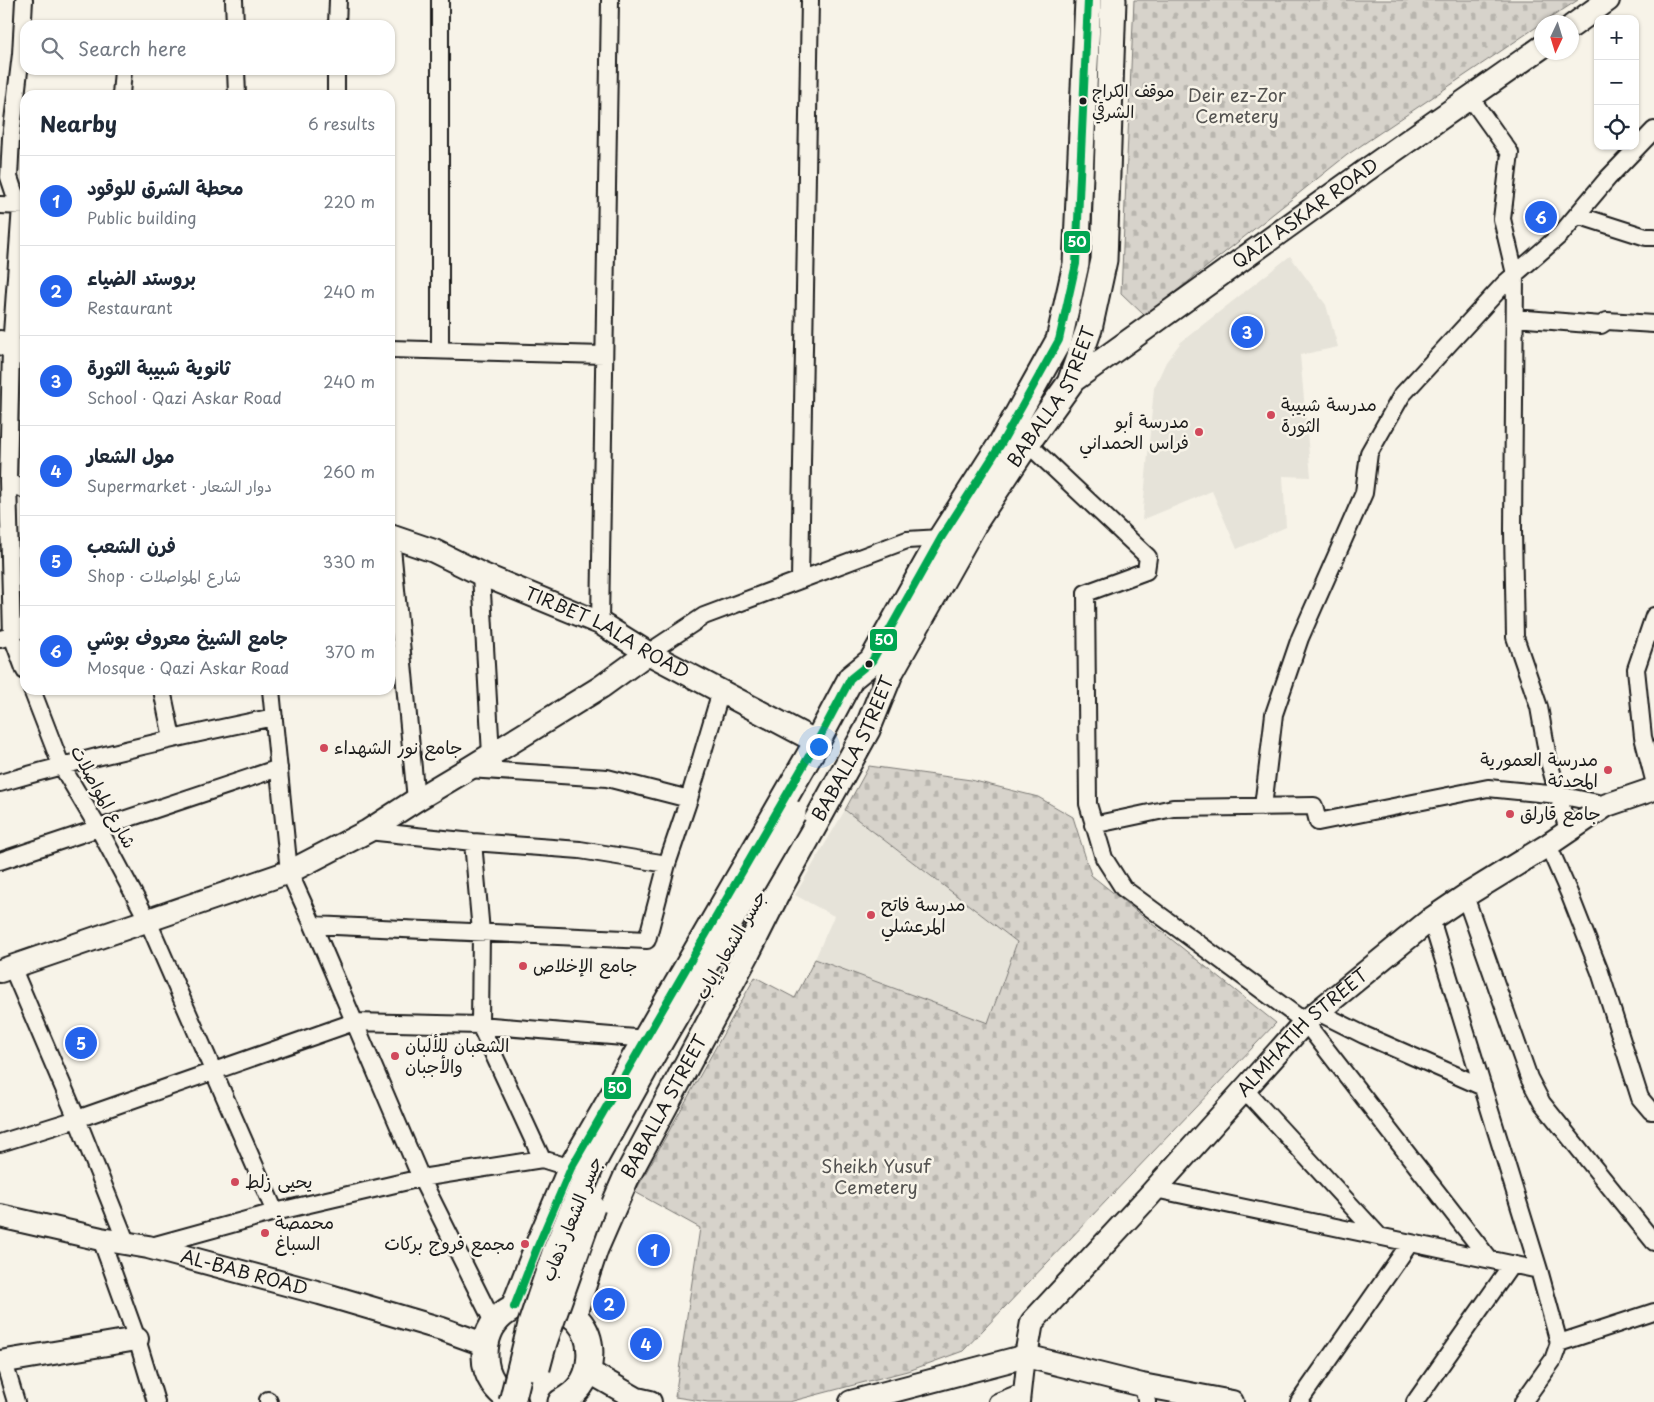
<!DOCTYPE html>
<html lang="en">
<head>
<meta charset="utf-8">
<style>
  :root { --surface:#fff; --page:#f6f6f7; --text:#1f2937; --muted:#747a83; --line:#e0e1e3; --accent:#2563eb }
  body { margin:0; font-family:"Playpen Sans","Playpen Sans Arabic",sans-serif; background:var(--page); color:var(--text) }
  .controls { position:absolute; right:15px; top:15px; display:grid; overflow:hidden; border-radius:10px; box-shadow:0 1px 4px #0004 }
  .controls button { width:45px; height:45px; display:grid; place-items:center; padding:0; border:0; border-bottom:1px solid var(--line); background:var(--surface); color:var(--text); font:25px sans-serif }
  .compass { position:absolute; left:1534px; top:15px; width:45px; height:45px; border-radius:50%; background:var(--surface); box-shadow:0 1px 4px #0004; rotate:184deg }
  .you { position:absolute; left:818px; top:746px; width:18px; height:18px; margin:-12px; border:4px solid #fff; border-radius:50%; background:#1a73e8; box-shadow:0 0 0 8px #1a73e833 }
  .badge { display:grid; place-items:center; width:32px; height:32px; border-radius:50%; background:var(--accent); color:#fff; font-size:16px; font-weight:700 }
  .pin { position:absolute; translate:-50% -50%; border:2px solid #fff; box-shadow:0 1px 5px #0006 }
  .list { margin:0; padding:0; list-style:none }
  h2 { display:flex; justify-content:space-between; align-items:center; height:65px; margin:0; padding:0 20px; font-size:21px }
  h2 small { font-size:16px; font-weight:400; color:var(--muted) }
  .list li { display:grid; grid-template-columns:32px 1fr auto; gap:15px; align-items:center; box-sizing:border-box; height:90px; padding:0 20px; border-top:1px solid var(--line) }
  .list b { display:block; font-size:19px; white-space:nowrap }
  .list p { margin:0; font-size:16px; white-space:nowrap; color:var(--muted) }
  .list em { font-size:16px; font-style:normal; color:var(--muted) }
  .icon { flex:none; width:28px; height:28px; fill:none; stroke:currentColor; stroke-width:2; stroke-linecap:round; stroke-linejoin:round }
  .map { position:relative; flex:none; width:1654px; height:1402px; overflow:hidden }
  .search { position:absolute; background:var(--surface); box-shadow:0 1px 4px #0004; left:20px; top:20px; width:375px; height:55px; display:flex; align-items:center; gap:12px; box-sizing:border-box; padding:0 18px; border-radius:15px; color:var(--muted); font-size:19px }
  .panel { position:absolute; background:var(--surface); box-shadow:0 1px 4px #0004; left:20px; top:90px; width:375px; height:605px; border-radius:15px }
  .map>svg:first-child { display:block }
  .built { fill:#e6e3d9 }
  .cemetery { fill:url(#cemetery-stones); stroke:#7a7874 }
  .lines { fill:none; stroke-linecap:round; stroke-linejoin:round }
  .street-casing { stroke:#1c1c1c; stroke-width:20 }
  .secondary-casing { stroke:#1c1c1c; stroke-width:26 }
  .primary-casing { stroke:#1c1c1c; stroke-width:29 }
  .street { stroke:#f7f3e8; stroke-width:16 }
  .secondary { stroke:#f7f3e8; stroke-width:22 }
  .primary { stroke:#f7f3e8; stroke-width:25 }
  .primary-bridge-casing { stroke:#1c1c1c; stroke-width:29; stroke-linecap:butt }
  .primary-bridge { stroke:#f7f3e8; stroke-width:25 }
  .bus-1-casing { stroke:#f7f3e8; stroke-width:11 }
  .bus-1 { stroke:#00a651; stroke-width:8 }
  .bus-dot { fill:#1c1c1c; stroke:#f7f3e8; stroke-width:2 }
  .poi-dot { fill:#d1495b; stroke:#f7f3e8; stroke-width:2 }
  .labels { text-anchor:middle; stroke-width:5; stroke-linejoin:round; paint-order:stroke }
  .bus-label { font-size:17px; fill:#1c1c1c; stroke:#f7f3e8; text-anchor:start }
  .park-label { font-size:18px; fill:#545351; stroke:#f7f3e8 }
  .street-label { font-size:18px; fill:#1c1c1c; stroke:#f7f3e8 }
  .poi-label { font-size:18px; fill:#1c1c1c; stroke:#f7f3e8; text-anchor:start }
  .line-badge { stroke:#f7f3e8; stroke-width:2 }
  .badge-label { font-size:14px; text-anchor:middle; font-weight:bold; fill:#fff }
</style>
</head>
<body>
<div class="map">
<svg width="1654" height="1402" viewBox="0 0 1654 1402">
  <defs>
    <pattern id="cemetery-stones" width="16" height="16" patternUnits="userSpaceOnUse" patternTransform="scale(1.25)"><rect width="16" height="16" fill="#d7d3cb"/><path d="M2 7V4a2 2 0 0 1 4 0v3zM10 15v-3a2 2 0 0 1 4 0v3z" fill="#b8b5ae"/></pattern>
  </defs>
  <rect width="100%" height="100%" fill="#f7f3e8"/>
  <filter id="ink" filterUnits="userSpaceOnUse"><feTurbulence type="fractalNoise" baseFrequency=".02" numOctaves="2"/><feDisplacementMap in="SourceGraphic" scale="10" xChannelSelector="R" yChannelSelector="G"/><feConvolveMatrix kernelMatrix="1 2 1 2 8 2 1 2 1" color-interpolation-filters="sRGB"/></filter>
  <g filter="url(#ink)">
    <path class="built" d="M1290,256L1326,305L1338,347L1300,355L1311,477L1283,476L1286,527L1237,549L1212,491L1142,520L1154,388L1166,362L1181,342Z
      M845,810L1017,942L988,1023L815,959L834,916L795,895Z"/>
    <path class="cemetery" d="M1134,0H1578L1544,22H1542L1541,24L1347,155L1145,316L1121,293Z
      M869,766L971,780L1038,797L1073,817L1091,875L1276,1023L963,1351L911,1370L789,1402H708L675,1397L700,1228L635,1192L755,977L795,998L815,959L988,1023L1017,942L845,810Z"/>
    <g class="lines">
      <defs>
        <path id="street" d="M24,0L21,54L11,138L9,177L14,192L21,206L11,348L8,481L12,636L25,671
          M234,0L235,25
          M440,0V350
          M337,25L338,0
          M236,70L237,95
          M121,95L123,70
          M336,95V70
          M1470,97L1510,153L1502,219L1515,274L1513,531L1515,637L1539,707L1548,758L1568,831
          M0,205L25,206
          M1577,215L1646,237H1654
          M1515,318L1601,325L1607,321L1654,324
          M390,349L604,355
          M1027,443L1148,557L1146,571L1086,593L1088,804L1104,858L1123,888L1305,1022L1489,1259
          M8,481L25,490
          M391,537L416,800
          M481,574L491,755
          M800,580L810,0
          M1654,616L1636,669L1643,737L1654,780
          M600,623L610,0
          M0,639L12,636L25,625
          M648,653L704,616L907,540L941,538
          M32,690L61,765L99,829L147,919L275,1212
          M162,690L172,738
          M271,690L289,872L313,925L421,1178L494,1324
          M468,769L607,778L689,799
          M0,783C90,757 182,736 274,717
          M1263,807L1274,714L1300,638L1364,493L1369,453L1402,395L1505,283L1560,235L1608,178L1654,130
          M1093,825L1173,808L1314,806L1318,822L1488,788L1559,795L1607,805
          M368,831L473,842L580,850L667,864
          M473,842L481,932L480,1025L542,1159
          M1548,845L1569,893L1600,972L1640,1098L1651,1111H1654
          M0,861L279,768
          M1465,896L1529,1078L1542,1103L1654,1242
          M1431,919L1539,1270L1559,1343L1553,1360L1523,1402
          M313,925L647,940L667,864L689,799L721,691
          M12,967L77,1119L127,1244
          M1318,1012L1364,1035L1483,1087
          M1245,1090L1379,1236
          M0,1143L77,1119L354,1022L480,1025L647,1039
          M1155,1189L1539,1270
          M101,1239L137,1339L156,1402
          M148,1247L275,1212L421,1178L542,1159L571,1168
          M1559,1343L1654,1312
          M4,1362L16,1402
          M1142,1385L1147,1402
          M268,1400L269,1402
          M997,1402L1022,1392
          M1021,1402L1026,1356
          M1299,1402L1410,1243
          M1415,1402L1512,1264"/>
        <g id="secondary">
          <path d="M1572,26L1608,0"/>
          <path d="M0,342L25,355"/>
          <path id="s1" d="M1070,383L1365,171L1542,47"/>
          <path id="s2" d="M390,536L434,551L481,574L600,623L648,653L817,742"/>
          <path d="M0,971L289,872L368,831L416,800L468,769L601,687L648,653"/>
          <path id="s3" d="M0,1216L101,1239L148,1247L320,1293L442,1329L486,1345"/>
          <path id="s4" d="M1026,1356L1032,1322L1148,1197L1305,1022L1431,919L1465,896L1548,845L1607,805L1654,789"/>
          <path d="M0,1362L137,1339"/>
          <path d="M588,1371L637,1399L650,1402"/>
          <path d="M851,1402L1026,1356L1142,1385L1232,1402"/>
        </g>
        <g id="primary">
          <path d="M514,1307L537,1248L571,1168L817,742L851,678L872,661L941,538L1001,444L1059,340L1076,264L1088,0"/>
          <path id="s5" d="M573,1316L595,1249L626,1178L747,953L779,889L867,730L891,671L976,520L1027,443L1070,383L1089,329L1104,260L1113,0"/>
          <path d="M515,1402C497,1393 485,1376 485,1356C484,1280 601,1288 589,1364C587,1381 576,1394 561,1402"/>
        </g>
      </defs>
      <use href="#street" class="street-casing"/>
      <use href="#secondary" class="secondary-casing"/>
      <use href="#primary" class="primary-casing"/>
      <use href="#street" class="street"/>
      <use href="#secondary" class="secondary"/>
      <use href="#primary" class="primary"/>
      <defs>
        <path id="primary-bridge" d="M537,1368L544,1342L592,1207
          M512,1402L531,1324L555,1253L591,1166L653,1054L793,813"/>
      </defs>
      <use href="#primary-bridge" class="primary-bridge-casing"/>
      <use href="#primary-bridge" class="primary-bridge"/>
      <defs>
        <path id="bus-1" d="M514,1307L537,1248L571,1168L817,742L851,678L872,661L941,538L1001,444L1059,340L1076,264L1088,0"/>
      </defs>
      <use href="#bus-1" class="bus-1-casing"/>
      <use href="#bus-1" class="bus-1"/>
    </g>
  </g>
  <g class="bus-dot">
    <circle cx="1083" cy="101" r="4.5"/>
    <circle cx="869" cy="664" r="4.5"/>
  </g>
  <g class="poi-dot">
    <circle cx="1271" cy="415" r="5"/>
    <circle cx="1199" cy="432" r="5"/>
    <circle cx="324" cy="748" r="5"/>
    <circle cx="1608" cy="770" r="5"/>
    <circle cx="1510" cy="814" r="5"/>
    <circle cx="871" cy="915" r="5"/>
    <circle cx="523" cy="966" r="5"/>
    <circle cx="395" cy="1056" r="5"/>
    <circle cx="235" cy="1182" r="5"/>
    <circle cx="265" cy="1233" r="5"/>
    <circle cx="525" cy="1244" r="5"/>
  </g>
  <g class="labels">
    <g class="bus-label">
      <text x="1092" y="97">موقف الكراج<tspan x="1092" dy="21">الشرقي</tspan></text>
    </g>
    <g class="park-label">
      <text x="1237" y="102">Deir ez-Zor<tspan x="1237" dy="21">Cemetery</tspan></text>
      <text x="876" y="1173">Sheikh Yusuf<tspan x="876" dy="21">Cemetery</tspan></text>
    </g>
    <g class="street-label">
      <text dy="6" stroke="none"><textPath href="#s1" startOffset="290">QAZI ASKAR ROAD</textPath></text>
      <text dy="6" stroke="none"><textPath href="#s5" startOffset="1039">BABALLA STREET</textPath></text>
      <text dy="6" stroke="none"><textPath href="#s2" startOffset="238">TIRBET LALA ROAD</textPath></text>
      <text dy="6" stroke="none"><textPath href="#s5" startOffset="634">BABALLA STREET</textPath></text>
      <text transform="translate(103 797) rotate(61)" y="6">شارع المواصلات</text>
      <text transform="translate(731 945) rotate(-60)" y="6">جسر الشعار إياب</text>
      <text dy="6" stroke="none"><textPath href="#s4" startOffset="431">ALMHATIH STREET</textPath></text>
      <text dy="6" stroke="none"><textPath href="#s5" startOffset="229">BABALLA STREET</textPath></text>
      <text transform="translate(572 1219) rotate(-68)" y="6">جسر الشعار ذهاب</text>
      <text dy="6" stroke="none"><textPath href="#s3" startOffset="251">AL-BAB ROAD</textPath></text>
    </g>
    <g class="poi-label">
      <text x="1281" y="411">مدرسة شبيبة<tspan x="1281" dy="21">الثورة</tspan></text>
      <text x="1189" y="428" text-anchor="end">مدرسة أبو<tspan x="1189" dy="21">فراس الحمداني</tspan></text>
      <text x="334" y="754">جامع نور الشهداء</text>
      <text x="1598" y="766" text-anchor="end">مدرسة العمورية<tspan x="1598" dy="21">المحدثة</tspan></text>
      <text x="1520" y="820">جامع قارلق</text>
      <text x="881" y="911">مدرسة فاتح<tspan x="881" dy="21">المرعشلي</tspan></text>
      <text x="533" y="972">جامع الإخلاص</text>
      <text x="405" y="1052">الشعبان للألبان<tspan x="405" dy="21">والأجبان</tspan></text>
      <text x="245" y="1188">يحيى زلط</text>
      <text x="275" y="1229">محمصة<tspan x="275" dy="21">السباغ</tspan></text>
      <text x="515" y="1250" text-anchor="end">مجمع فروج بركات</text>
    </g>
  </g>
  <g class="line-badge">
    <rect x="1063" y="230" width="28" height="24" rx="5" fill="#00a651"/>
    <rect x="869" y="628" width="29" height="24" rx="5" fill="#00a651"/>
    <rect x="603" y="1076" width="29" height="24" rx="5" fill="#00a651"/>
  </g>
  <g class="badge-label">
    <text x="1077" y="247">50</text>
    <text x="884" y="645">50</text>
    <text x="617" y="1093">50</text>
  </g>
</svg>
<div class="controls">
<button>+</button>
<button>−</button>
<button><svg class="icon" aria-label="locate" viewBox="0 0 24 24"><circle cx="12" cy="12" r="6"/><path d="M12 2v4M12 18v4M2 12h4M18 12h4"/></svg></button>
</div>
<svg class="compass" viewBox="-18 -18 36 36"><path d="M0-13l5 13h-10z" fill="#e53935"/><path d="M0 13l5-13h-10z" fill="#747a83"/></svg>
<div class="you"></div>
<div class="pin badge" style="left:654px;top:1250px">1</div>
<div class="pin badge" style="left:609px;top:1304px">2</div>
<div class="pin badge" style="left:1247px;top:332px">3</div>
<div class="pin badge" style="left:646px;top:1344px">4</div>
<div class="pin badge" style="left:81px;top:1043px">5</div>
<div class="pin badge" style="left:1541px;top:217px">6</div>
<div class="search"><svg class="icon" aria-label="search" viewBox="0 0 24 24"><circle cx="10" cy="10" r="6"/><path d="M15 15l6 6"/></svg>Search here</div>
<section class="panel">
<h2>Nearby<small>6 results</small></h2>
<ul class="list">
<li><span class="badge">1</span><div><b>محطة الشرق للوقود</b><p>Public building</p></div><em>220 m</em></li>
<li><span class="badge">2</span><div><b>بروستد الضياء</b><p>Restaurant</p></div><em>240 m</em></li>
<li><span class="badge">3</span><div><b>ثانوية شبيبة الثورة</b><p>School · Qazi Askar Road</p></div><em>240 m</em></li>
<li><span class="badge">4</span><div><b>مول الشعار</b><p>Supermarket · دوار الشعار</p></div><em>260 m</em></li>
<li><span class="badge">5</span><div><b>فرن الشعب</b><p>Shop · شارع المواصلات</p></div><em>330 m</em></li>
<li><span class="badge">6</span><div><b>جامع الشيخ معروف بوشي</b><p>Mosque · Qazi Askar Road</p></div><em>370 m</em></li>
</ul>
</section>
</div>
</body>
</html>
